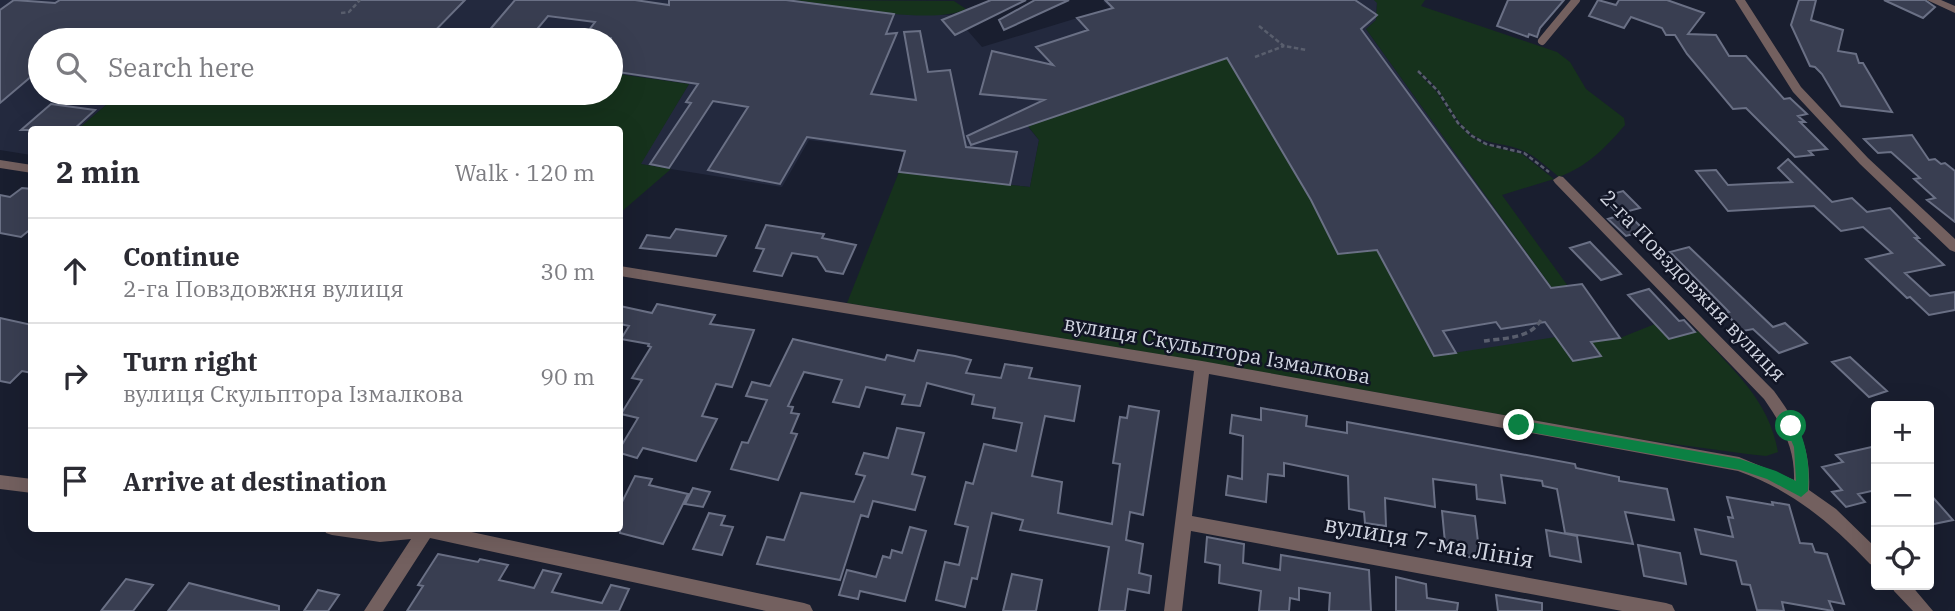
<!DOCTYPE html>
<html lang="en">
<head>
<meta charset="utf-8">
<style>
  :root { --surface:#fff; --page:#f2f2f3; --text:#2b2b33; --muted:#7c7c81; --line:#e1e1e2 }
  body { margin:0; font-family:"IBM Plex Serif",serif; background:var(--page); color:var(--text) }
  .controls { position:absolute; right:21px; bottom:21px; display:grid; overflow:hidden; border-radius:7px; box-shadow:0 7px 28px #0002 }
  .controls button { width:63px; height:63px; display:grid; place-items:center; padding:0; border:0; border-bottom:2px solid var(--line); background:var(--surface); color:var(--text); font:35px sans-serif }
  .stop { position:absolute; width:21px; height:21px; margin:-16px; border:5px solid #0b8043; border-radius:50%; background:#fff }
  .stop.end { background:#0b8043; border-color:#fff; box-shadow:0 2px 7px #0008 }
  .list { margin:0; padding:0; list-style:none }
  h2 { display:flex; justify-content:space-between; align-items:center; height:91px; margin:0; padding:0 28px; font-size:30px }
  h2 small { font-size:23px; font-weight:400; color:var(--muted) }
  .list li { display:grid; grid-template-columns:46px 1fr auto; gap:21px; align-items:center; box-sizing:border-box; height:105px; padding:0 28px; border-top:2px solid var(--line) }
  .list b { display:block; font-size:26px; white-space:nowrap }
  .list p { margin:0; font-size:23px; white-space:nowrap; color:var(--muted) }
  .list em { font-size:23px; font-style:normal; color:var(--muted) }
  .icon { flex:none; width:38px; height:38px; fill:none; stroke:currentColor; stroke-width:2; stroke-linecap:round; stroke-linejoin:round }
  .map { position:relative; flex:none; width:1955px; height:611px; overflow:hidden }
  .search { position:absolute; background:var(--surface); box-shadow:0 7px 28px #0002; left:28px; top:28px; width:595px; height:77px; display:flex; align-items:center; gap:18px; box-sizing:border-box; padding:0 24px; border-radius:38px; color:var(--muted); font-size:26px }
  .panel { position:absolute; background:var(--surface); box-shadow:0 7px 28px #0002; left:28px; top:126px; width:595px; height:406px; border-radius:7px }
  .map>svg:first-child { display:block }
  .built { fill:#23293e }
  .green { fill:#16321c }
  .building { fill:#393e51; stroke:#6a7085; stroke-width:2 }
  .lines { fill:none; stroke-linecap:round; stroke-linejoin:round }
  .path-far1 { stroke:#595e6d; stroke-width:2.5; stroke-dasharray:4.5 2.5; stroke-linecap:butt }
  .path { stroke:#595e6d; stroke-width:3.5; stroke-dasharray:6 3.5; stroke-linecap:butt }
  .service { stroke:#73605f; stroke-width:8 }
  .minor { fill:#73605f; fill-rule:evenodd }
  .route { fill:#0b8043 }
  .labels { text-anchor:middle; stroke-width:5; stroke-linejoin:round; paint-order:stroke }
  .street-label { font-size:21px; fill:#d1d5e1; stroke:#111525 }
  .near-street-label { font-size:24px; fill:#d1d5e1; stroke:#111525 }
</style>
</head>
<body>
<div class="map">
<svg width="1955" height="611" viewBox="0 0 1955 611">
  <rect width="100%" height="100%" fill="#191e2f"/>
  <path class="built" d="M0,0H795L895,14L954,15L982,47L1110,8L1103,1L1106,0H1374L1377,2L1376,20L1366,29L1601,356L1573,361L1456,353L1434,356L1377,250L1338,254L1028,127L1039,140L1030,187L899,172L904,152L809,140L782,187L640,164L689,84L611,73V40H40V93H120L78,129L32,130L31,155L0,150Z"/>
  <path class="green" d="M795,0L954,1L966,9C932,26 835,5 795,0Z
    M1374,0H1425L1421,6L1557,52L1570,62L1586,89L1624,118L1625,125C1605,148 1588,166 1559,177C1548,168 1537,157 1524,151C1507,143 1488,145 1473,135C1449,118 1442,83 1416,71L1436,91L1457,123L1471,137L1486,145L1522,154L1554,179L1502,195L1607,340L1620,338L1655,324L1669,339L1698,331C1732,370 1769,399 1778,452L1766,456L1747,454L1645,440L1205,362L847,303L899,172L1030,187L1039,140L1028,126L1227,58L1311,200L1377,250L1434,356L1556,337L1573,361L1601,356L1366,29L1376,20L1377,3Z
    M611,73L689,84L641,164L671,169L620,213V130L78,129L120,93H611Z"/>
  <path class="building" d="M14,0L55,3L60,0H465L426,40L368,34L367,37L332,40H161V34L101,40H40V69L0,103V10Z
    M515,0H635L669,5V0H786L894,14L886,34L897,33L871,94L916,100L904,32L920,31L928,72L950,70L966,147L1017,152L1010,185L899,172L905,151L807,137L780,184L708,170L748,107L713,101L669,168L650,164L691,103L686,102L698,84L611,71V38L586,34L595,22L548,16L528,40H481Z
    M991,0H1026L955,35L942,20Z
    M1035,0H1069L1004,30L999,20Z
    M1105,0H1355L1377,15L1361,29L1551,288L1582,284L1620,338L1591,342L1601,356L1573,361L1545,322L1501,329L1496,322L1443,331L1456,353L1434,356L1377,250L1338,254L1311,200L1227,58L971,145L967,136L1044,100L980,94L992,51L1053,65L1036,47L1088,30L1077,18L1113,8Z
    M1508,0H1564L1540,28L1537,37L1529,34L1528,37L1497,26Z
    M1598,0L1616,5L1619,0H1667L1704,13L1688,34L1716,35L1729,56H1746L1784,99L1790,98L1807,114L1798,116L1805,122H1800L1827,149L1809,151L1813,155L1795,157L1746,108L1733,109L1687,54L1675,35H1666L1662,28L1631,17L1624,28L1589,16Z
    M1799,0H1816L1811,20L1843,30L1838,51L1856,54L1859,63H1863L1892,112L1841,106L1822,74L1815,67L1810,66L1791,25Z
    M1884,0H1925L1935,7L1923,18Z
    M51,104L95,110L73,130H21Z
    M1912,135L1929,160L1935,159L1941,164L1945,163L1955,171V222L1927,200L1935,198L1914,179L1920,178L1891,152L1878,153L1864,139Z
    M1788,159L1832,202L1852,198L1867,212L1890,208L1919,238H1915L1944,265L1905,273L1930,296L1955,292V310L1929,315L1910,297L1907,298L1866,259L1892,253L1863,227L1841,231L1814,206L1728,211L1696,171L1716,170L1728,185L1792,182L1778,168Z
    M22,188L32,189V228L21,237L0,233V195L10,197Z
    M1623,191L1640,208L1618,214L1602,197Z
    M1627,213L1645,231L1626,236L1608,219Z
    M766,225L824,234L822,238L856,245L843,274L826,271L817,257L792,253L782,276L754,271L764,249L756,248Z
    M676,229L726,236L716,256L640,248L647,235L670,238Z
    M1590,242L1621,274L1601,280L1570,248Z
    M1689,247L1773,327L1785,323L1807,343L1779,353L1753,329L1743,331L1725,313L1729,312L1670,252Z
    M1649,289L1679,321L1684,320L1695,332L1669,339L1628,295Z
    M657,304L715,315L710,324L754,330L732,387L716,384L702,416L717,419L696,461L643,448L637,458L620,453V448L638,418L621,414L642,380L632,378L651,347L648,346L649,344L621,339L629,326L620,324V306L652,313Z
    M0,318L32,325V373L22,371L10,383L0,381Z
    M793,339L885,360L887,355L914,361L918,350L955,356L971,360L966,373L1001,378L1005,364L1032,368L1029,378L1080,386L1074,421L1045,416L1032,476L1062,482L1058,513L1112,524L1120,464L1113,463L1120,417L1127,418L1129,406L1159,411L1143,515L1130,512L1126,540L1143,544L1139,573L1151,576L1149,593L1128,589L1125,611H1099L1109,547L1020,530L1023,520L992,513L977,579L972,578L965,607L936,600L945,562L959,565L968,527L955,524L966,482L973,484L984,444L1016,451L1022,423L993,418L995,408L972,404L974,395L927,383L920,406L902,404L905,395L866,387L859,407L833,402L842,380L804,372L788,406L793,407L791,413L799,414L791,433L797,434L778,480L731,469L742,442L748,443L767,400L746,396L752,382L770,386Z
    M1850,357L1887,391L1869,397L1832,362Z
    M1261,408L1307,416L1306,426L1347,433V422L1575,464L1576,468L1619,477V481L1667,489L1674,520L1625,512L1633,544L1565,533L1557,489L1543,486L1542,481L1501,475L1505,503L1477,499L1476,485L1433,479L1435,507L1385,498L1386,526L1365,523L1364,512L1349,509L1348,476L1284,463V476L1268,474L1266,502L1226,495L1228,476L1242,479L1243,436L1230,433L1232,415L1261,420Z
    M897,428L924,433L912,474L925,477L915,510L873,501L868,517L861,515L840,580L757,564L767,537L784,540L801,493L854,502L865,476L856,474L864,453L888,458Z
    M1876,446V490L1858,494L1865,502L1846,507L1832,492L1842,490L1822,467L1843,462L1836,455Z
    M635,476L652,479L649,485L688,494L663,544L620,533V506Z
    M693,488L710,492L703,507L685,504Z
    M1929,493L1953,520L1929,525Z
    M1727,497L1773,505L1772,502L1789,505L1800,543L1812,544L1815,552L1827,554L1844,604L1829,601L1833,611L1782,602L1784,611L1757,610L1750,585L1742,584L1736,561L1701,554L1695,529L1733,537L1728,517L1733,518Z
    M1442,511L1475,516L1480,559L1446,553Z
    M709,513L725,516L721,525L733,527L722,555L693,549Z
    M910,527L926,531L905,601L860,591L858,599L839,595L847,570L876,577L883,556L890,558L892,550L902,553Z
    M1546,530L1577,536L1581,562L1550,556Z
    M1207,537L1244,544L1243,563L1280,570L1281,555L1369,570L1371,611H1329L1330,593L1299,588V600L1290,598L1289,611H1259L1261,591L1219,583L1220,565L1205,562Z
    M1638,545L1680,553L1686,584L1644,576Z
    M438,554L478,562L480,559L508,565L499,580L534,588L543,570L561,574L552,592L602,603L611,585L629,589L619,611H407L423,586L418,585Z
    M1012,574L1042,580L1036,611H1003Z
    M1396,577L1426,584L1427,598L1458,603L1457,611H1396Z
    M126,579L153,585L133,611H101Z
    M189,583L279,606V611H168Z
    M318,590L339,595L328,611H304Z
    M1496,595L1542,603V611H1498Z"/>
  <g class="lines">
    <path class="path-far1" d="M341,13L349,12L360,0
      M1259,26L1284,46L1307,50
      M1255,57L1284,46
      M1418,71L1438,91L1458,123L1472,136L1486,144L1524,153L1549,172"/>
    <path class="path" d="M1484,341C1504,338 1532,339 1542,318"/>
    <path class="service" d="M1542,41L1576,0"/>
    <path class="minor" d="M1735,0H1745L1801,87L1868,158L1955,239V252L1950,250L1860,164L1793,92Z
      M1927,0H1941L1955,6V13Z
      M0,160L32,165V173L0,168Z
      M1559,176L1563,177L1774,391C1798,424 1811,447 1809,490L1836,509L1876,548V567L1870,564C1831,523 1792,490 1738,471L1209,374L1192,516L1666,603L1672,605L1675,611H1622L1191,531L1182,611H1164L1194,371L620,276V266L1202,361L1739,457L1794,480C1795,448 1782,425 1764,399L1555,183L1553,180Z
      M0,475L32,479V493L0,489Z
      M324,528H453L804,603L810,605L813,611H766L430,538L383,611H364L411,539L380,542L332,535L326,533Z
      M1892,585H1911L1933,611H1913L1894,591Z"/>
  </g>
  <path class="route" d="M1519,420L1740,459L1776,471L1796,481L1794,447L1785,426L1791,421L1796,422C1807,446 1810,465 1808,491L1801,497L1767,479L1740,470L1519,430L1513,425Z"/>
  <g class="labels">
    <g class="street-label">
      <text transform="translate(1693 286) rotate(46)" y="7">2-га Повздовжня вулиця</text>
      <text transform="translate(1217 350) rotate(10)" y="7">вулиця Скульптора Ізмалкова</text>
    </g>
    <g class="near-street-label">
      <text transform="translate(1429 542) rotate(10)" y="8">вулиця 7-ма Лінія</text>
    </g>
  </g>
</svg>
<div class="controls">
<button>+</button>
<button>−</button>
<button><svg class="icon" aria-label="locate" viewBox="0 0 24 24"><circle cx="12" cy="12" r="6"/><path d="M12 2v4M12 18v4M2 12h4M18 12h4"/></svg></button>
</div>
<div class="stop" style="left:1791px;top:426px"></div>
<div class="stop end" style="left:1519px;top:425px"></div>
<div class="search"><svg class="icon" aria-label="search" viewBox="0 0 24 24"><circle cx="10" cy="10" r="6"/><path d="M15 15l6 6"/></svg>Search here</div>
<section class="panel">
<h2>2 min<small>Walk · 120 m</small></h2>
<ul class="list">
<li><svg class="icon" aria-label="ahead" viewBox="0 0 24 24"><path d="M12 20V5M6 11l6-6 6 6"/></svg><div><b>Continue</b><p>2-га Повздовжня вулиця</p></div><em>30 m</em></li>
<li><svg class="icon" aria-label="right" viewBox="0 0 24 24"><path d="M7 20v-9h11M14 6l5 5-5 5"/></svg><div><b>Turn right</b><p>вулиця Скульптора Ізмалкова</p></div><em>90 m</em></li>
<li><svg class="icon" aria-label="arrive" viewBox="0 0 24 24"><path d="M6 21V4h12l-3 4 3 4H6"/></svg><div><b>Arrive at destination</b></div></li>
</ul>
</section>
</div>
</body>
</html>
